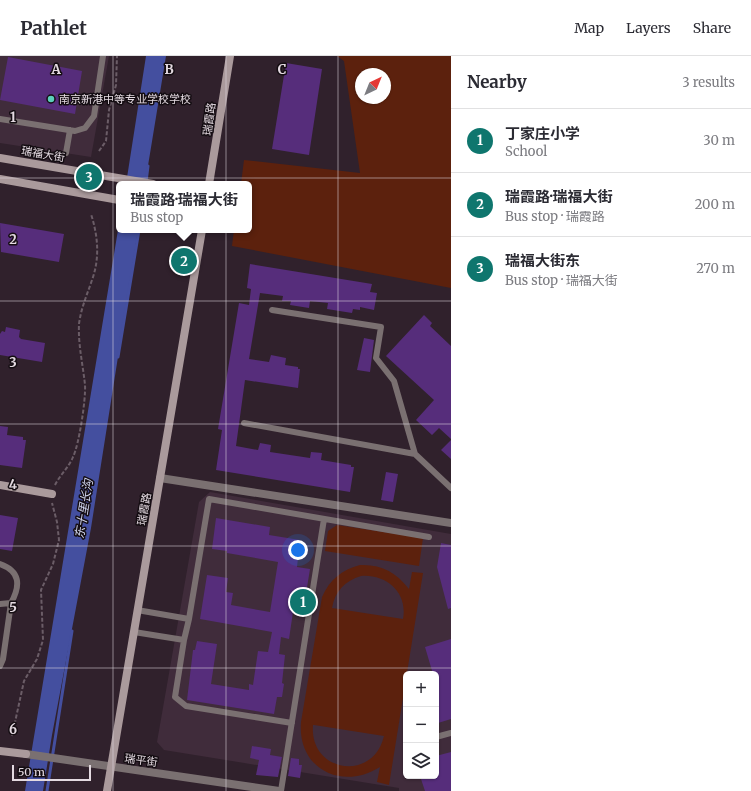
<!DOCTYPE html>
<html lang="en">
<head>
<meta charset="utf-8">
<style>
  :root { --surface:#fff; --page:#f2f2f3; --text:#2b2b33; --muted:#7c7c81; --line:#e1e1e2; --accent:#0f766e }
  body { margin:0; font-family:Merriweather,"Noto Sans SC",serif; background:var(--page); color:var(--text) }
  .controls { position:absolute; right:12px; bottom:12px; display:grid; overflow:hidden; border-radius:6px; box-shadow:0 1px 3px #0004 }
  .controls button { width:36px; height:36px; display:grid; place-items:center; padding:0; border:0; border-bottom:1px solid var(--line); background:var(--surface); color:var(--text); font:20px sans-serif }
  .compass { position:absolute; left:355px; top:12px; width:36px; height:36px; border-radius:50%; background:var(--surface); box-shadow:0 1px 3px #0004; rotate:43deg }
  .scale { position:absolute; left:12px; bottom:10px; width:79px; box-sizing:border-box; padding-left:4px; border:2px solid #e4dae1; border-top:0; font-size:11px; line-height:14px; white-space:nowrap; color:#e4dae1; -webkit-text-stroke:3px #140d12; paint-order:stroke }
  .you { position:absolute; left:298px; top:494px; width:14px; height:14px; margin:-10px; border:3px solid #fff; border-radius:50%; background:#1a73e8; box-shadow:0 0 0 6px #1a73e833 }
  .badge { display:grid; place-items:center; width:26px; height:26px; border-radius:50%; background:var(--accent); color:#fff; font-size:13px; font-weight:700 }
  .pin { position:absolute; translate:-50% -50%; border:2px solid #fff; box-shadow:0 1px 4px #0006 }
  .popup { position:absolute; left:116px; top:125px; width:136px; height:52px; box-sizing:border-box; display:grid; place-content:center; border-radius:6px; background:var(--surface); filter:drop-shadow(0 1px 3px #0005); font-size:13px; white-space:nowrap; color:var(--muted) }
  .popup b { font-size:15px; color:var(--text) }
  .popup::after { content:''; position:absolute; left:50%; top:100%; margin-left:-8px; border:8px solid transparent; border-top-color:var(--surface) }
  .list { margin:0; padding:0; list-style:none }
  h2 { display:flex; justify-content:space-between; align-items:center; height:52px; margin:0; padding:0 16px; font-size:17px }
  h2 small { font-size:13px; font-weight:400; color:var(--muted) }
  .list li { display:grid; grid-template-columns:26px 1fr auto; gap:12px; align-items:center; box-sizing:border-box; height:64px; padding:0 16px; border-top:1px solid var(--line) }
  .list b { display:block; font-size:15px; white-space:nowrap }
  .list p { margin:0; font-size:13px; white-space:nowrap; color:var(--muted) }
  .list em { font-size:13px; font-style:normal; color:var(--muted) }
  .icon { flex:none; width:22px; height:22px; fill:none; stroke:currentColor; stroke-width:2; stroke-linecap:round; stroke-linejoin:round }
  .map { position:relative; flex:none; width:451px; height:735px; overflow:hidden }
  header { display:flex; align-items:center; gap:24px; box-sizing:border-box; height:56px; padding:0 20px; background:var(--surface); border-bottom:1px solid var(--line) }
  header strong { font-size:19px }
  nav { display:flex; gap:22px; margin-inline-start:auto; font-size:14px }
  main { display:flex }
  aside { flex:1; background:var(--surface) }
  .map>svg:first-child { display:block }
  .built { fill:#402c3b; fill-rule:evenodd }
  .green { fill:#5c210d; fill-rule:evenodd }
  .water { fill:#444f9f }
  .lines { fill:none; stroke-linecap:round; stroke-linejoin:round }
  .stream { stroke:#444f9f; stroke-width:3 }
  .building { fill:#562d7b }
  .path { stroke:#6b5d67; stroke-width:2; stroke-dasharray:4 2; stroke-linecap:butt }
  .lane { stroke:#7a7071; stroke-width:6 }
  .street { stroke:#7a7071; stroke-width:8 }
  .secondary { stroke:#aa9a9c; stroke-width:8 }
  .grid { fill:none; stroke:#e4dae1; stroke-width:1; stroke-opacity:0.55 }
  .poi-dot { fill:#5bcebb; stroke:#140d12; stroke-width:1.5 }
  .labels { text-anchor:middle; stroke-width:3; stroke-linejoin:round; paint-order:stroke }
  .poi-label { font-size:11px; fill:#e4dae1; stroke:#140d12; text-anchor:start }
  .street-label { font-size:11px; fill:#e4dae1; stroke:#140d12 }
  .water-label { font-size:12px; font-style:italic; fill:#d1d6ed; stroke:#140d12 }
  .grid-label { font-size:13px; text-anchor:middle; font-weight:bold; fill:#e4dae1; stroke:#140d12; stroke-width:3; stroke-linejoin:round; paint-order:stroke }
</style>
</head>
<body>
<header>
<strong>Pathlet</strong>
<nav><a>Map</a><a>Layers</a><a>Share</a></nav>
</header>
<main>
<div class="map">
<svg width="451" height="735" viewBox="0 0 451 735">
  <rect width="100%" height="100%" fill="#30212c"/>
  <path class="built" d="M0,0H109L91,101L0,87Z
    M210,436L451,478V735H399V732L164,694L157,686L199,446ZM406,618H436V720H406Z"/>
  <path class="green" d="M337,0H451V232L232,190L234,174H249V128H241L244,104L360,117L344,5ZM361,18H385V42H361Z
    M337,469L423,482L419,510L325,495L328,475Z
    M360,509C381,508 396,516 409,533L412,516L423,517L389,729L377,726L380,711C342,735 297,713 301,666L322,541C330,523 342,514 360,509ZM361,520C387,518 408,537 403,563L332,552C335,535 345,525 361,520ZM313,669H314L384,680C373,727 309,716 313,669Z"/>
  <path class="water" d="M146,0H166L145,128H126Z
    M119,168V174H138L91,472L52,679L43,735H25Z"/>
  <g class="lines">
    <path class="stream" d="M146,126L148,110
      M118,301L139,174
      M47,735L72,575"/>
  </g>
  <path class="building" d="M8,1L82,15L75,58L0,44Z
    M286,7L322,13L309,99L272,93Z
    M0,167L64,178L59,206L1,196Z
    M250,208L372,228L370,236L377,237L374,254L360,251V254L353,253L352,257L327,253L328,247L310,245L309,252L290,249L291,245H282L283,240L260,237L249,303L269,306L271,299L286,302L285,309L298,311V313H300L298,332L245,324L236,390L258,394L260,387L271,389L270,396L310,402L311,396L322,397L321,404L351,409V411H354L350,436L216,414L222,374L218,373L239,247L249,249L251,233L247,232Z
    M424,259L432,267L430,270L451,290V383L439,372L432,379L416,364L434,344L386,300Z
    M6,271L20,274L19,281L21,283L45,287L42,306L0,299V278L2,275L5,276Z
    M364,282L374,284L370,316L357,314Z
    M0,370L8,371L7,379L23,381V384H26L22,412L0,409Z
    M451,384V403L441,394Z
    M386,416L398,418L393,446L381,444Z
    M0,459L18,462L12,495L0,493Z
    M216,462L270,471L269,479L300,484L297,511L310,513L303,556H293L289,583L281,581L279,598L285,599L282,627L284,628L282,641H277L274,658L187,644L193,594H195L197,585L217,588L211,628L249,634V628L253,629L258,595L268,596L272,576L200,563L207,519L228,522L226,536L233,537L231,549L270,556L278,506L227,497V495L212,493Z
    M441,487L451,489V552L448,553L437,511Z
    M451,583V663L438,667L436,659V618H433L425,591Z
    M252,690L271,693L270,699L282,701L278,721L256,719L259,704L250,702Z
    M451,696V735H425L420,720H436V700Z
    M291,702L299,703V709H302L300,722L288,720Z"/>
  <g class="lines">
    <path class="path" d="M99,95L106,85L109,54L116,29L117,0
      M55,429C60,419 69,411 73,401C79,389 86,343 85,329C83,309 78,289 79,268C81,252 87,239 92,224C100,202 98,180 91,158
      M12,680L24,625L37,603L43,584L41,534L53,508L59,484L57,466L52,447"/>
    <path class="lane" d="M0,63L75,75L85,72L94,60L103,0
      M66,97L70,74
      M272,254L381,271L376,302L394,325L415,398
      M244,367L415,398L451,432
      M0,508C20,515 21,529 11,547L0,548
      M189,563L209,443L429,481
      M134,576L184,584L189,563L137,554
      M184,584L175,641L186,650L292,667
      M0,610L3,603L11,547
      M436,681L451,677
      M281,735L324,463"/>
    <path class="street" d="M160,422L451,467
      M26,698L279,735"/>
    <path class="secondary" d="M0,102L153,128
      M0,123L119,144
      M209,128L230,0
      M0,429L52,438
      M0,695L26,698
      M107,735L202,174"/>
  </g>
  <path class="grid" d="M113,0V735M226,0V735M338,0V735M0,122H451M0,245H451M0,368H451M0,490H451M0,612H451"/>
  <circle class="poi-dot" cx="51" cy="43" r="4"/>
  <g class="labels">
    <g class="poi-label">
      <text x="59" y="47">南京新港中等专业学校学校</text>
    </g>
    <g class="street-label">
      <text transform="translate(209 63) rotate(-82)" y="4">瑞霞路</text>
      <text transform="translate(43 98) rotate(10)" y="4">瑞福大街</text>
      <text transform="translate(144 453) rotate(-80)" y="4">瑞霞路</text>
      <text transform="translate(141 704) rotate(8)" y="4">瑞平街</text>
    </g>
    <g class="water-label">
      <text transform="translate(84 453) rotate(-81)" y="4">东十里长沟</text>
    </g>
  </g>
  <g class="grid-label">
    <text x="56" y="18">A</text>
    <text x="169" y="18">B</text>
    <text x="282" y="18">C</text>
    <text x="13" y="66">1</text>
    <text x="13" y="188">2</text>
    <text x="13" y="311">3</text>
    <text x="13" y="433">4</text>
    <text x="13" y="556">5</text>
    <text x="13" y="678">6</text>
  </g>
</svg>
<div class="controls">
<button>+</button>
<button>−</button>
<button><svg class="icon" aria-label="layers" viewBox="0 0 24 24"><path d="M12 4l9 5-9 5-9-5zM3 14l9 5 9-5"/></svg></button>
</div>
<svg class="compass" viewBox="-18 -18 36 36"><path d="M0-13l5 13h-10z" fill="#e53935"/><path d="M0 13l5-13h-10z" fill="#7c7c81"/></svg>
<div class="scale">50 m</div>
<div class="you"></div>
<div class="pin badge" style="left:303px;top:546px">1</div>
<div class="pin badge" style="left:184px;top:205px">2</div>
<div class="popup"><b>瑞霞路·瑞福大街</b>Bus stop</div>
<div class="pin badge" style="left:89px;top:121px">3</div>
</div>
<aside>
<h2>Nearby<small>3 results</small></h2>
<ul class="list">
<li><span class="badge">1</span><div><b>丁家庄小学</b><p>School</p></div><em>30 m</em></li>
<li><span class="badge">2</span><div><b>瑞霞路·瑞福大街</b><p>Bus stop · 瑞霞路</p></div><em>200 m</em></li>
<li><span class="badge">3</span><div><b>瑞福大街东</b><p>Bus stop · 瑞福大街</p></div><em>270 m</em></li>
</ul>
</aside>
</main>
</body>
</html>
